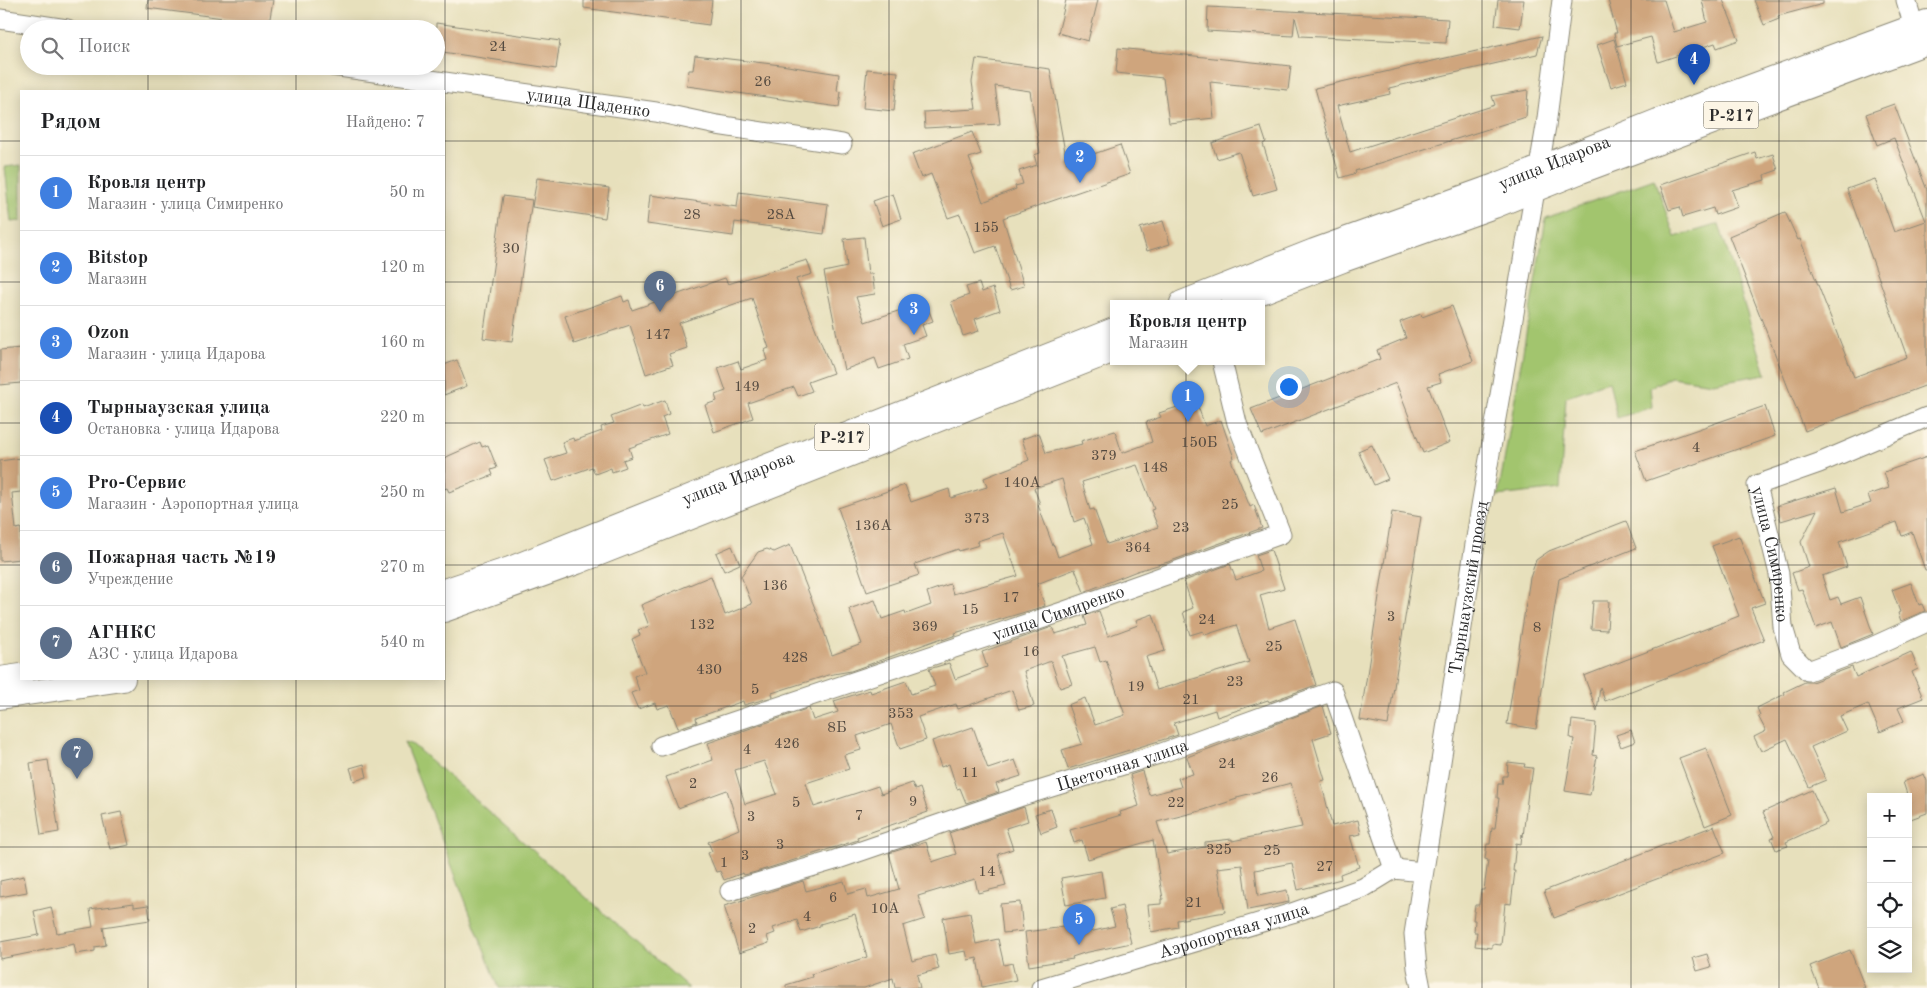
<!DOCTYPE html>
<html lang="ru">
<head>
<meta charset="utf-8">
<style>
  :root { --surface:#fff; --page:#f6f6f6; --text:#202124; --muted:#757577; --line:#e0e0e0; --accent:#b45309 }
  body { margin:0; font-family:"Old Standard TT",serif; background:var(--page); color:var(--text) }
  .controls { position:absolute; right:15px; bottom:15px; display:grid; overflow:hidden; border-radius:0px; box-shadow:0 2px 12px #0003 }
  .controls button { width:45px; height:45px; display:grid; place-items:center; padding:0; border:0; border-bottom:1px solid var(--line); background:var(--surface); color:var(--text); font:25px sans-serif }
  .you { position:absolute; left:1288px; top:386px; width:18px; height:18px; margin:-12px; border:4px solid #fff; border-radius:50%; background:#1a73e8; box-shadow:0 0 0 8px #1a73e833 }
  .badge { display:grid; place-items:center; width:32px; height:32px; border-radius:50%; background:var(--accent); color:#fff; font-size:16px; font-weight:700 }
  .pin { position:absolute; translate:-50% -41px; filter:drop-shadow(0 1px 2px #0008) }
  .pin::after { content:''; position:absolute; top:26px; width:18px; height:15px; background:inherit; clip-path:polygon(0 0,100% 0,50% 100%) }
  .popup { position:absolute; left:1110px; top:300px; width:155px; height:65px; box-sizing:border-box; display:grid; place-content:center; border-radius:0px; background:var(--surface); filter:drop-shadow(0 1px 4px #0005); font-size:16px; white-space:nowrap; color:var(--muted) }
  .popup b { font-size:19px; color:var(--text) }
  .popup::after { content:''; position:absolute; left:50%; top:100%; margin-left:-10px; border:10px solid transparent; border-top-color:var(--surface) }
  .list { margin:0; padding:0; list-style:none }
  h2 { display:flex; justify-content:space-between; align-items:center; height:65px; margin:0; padding:0 20px; font-size:21px }
  h2 small { font-size:16px; font-weight:400; color:var(--muted) }
  .list li { display:grid; grid-template-columns:32px 1fr auto; gap:15px; align-items:center; box-sizing:border-box; height:75px; padding:0 20px; border-top:1px solid var(--line) }
  .list b { display:block; font-size:19px; white-space:nowrap }
  .list p { margin:0; font-size:16px; white-space:nowrap; color:var(--muted) }
  .list em { font-size:16px; font-style:normal; color:var(--muted) }
  .icon { flex:none; width:28px; height:28px; fill:none; stroke:currentColor; stroke-width:2; stroke-linecap:round; stroke-linejoin:round }
  .map { position:relative; flex:none; width:1927px; height:988px; overflow:hidden }
  .search { position:absolute; background:var(--surface); box-shadow:0 2px 12px #0003; left:20px; top:20px; width:425px; height:55px; display:flex; align-items:center; gap:12px; box-sizing:border-box; padding:0 18px; border-radius:28px; color:var(--muted); font-size:19px }
  .panel { position:absolute; background:var(--surface); box-shadow:0 2px 12px #0003; left:20px; top:90px; width:425px; height:590px; border-radius:0px }
  .map>svg:first-child { display:block }
  .green { fill:#a2c56e; stroke:#66784c }
  .building { fill:#cfa57d; fill-rule:evenodd }
  .lines { fill:none; stroke-linecap:round; stroke-linejoin:round }
  .minor-casing { stroke:#898674; stroke-width:21 }
  .major-casing { stroke:#898674; stroke-width:26 }
  .minor { stroke:#fff; stroke-width:19 }
  .major { stroke:#fff; stroke-width:24 }
  .grid { fill:none; stroke:#2b2b2b; stroke-width:1; stroke-opacity:0.55 }
  .labels { text-anchor:middle; stroke-width:4.5; stroke-linejoin:round; paint-order:stroke }
  .number-label { font-size:15px; fill:#544a40 }
  .shield { fill:#fcf5e5; stroke:#6a6863; stroke-width:1 }
  .shield-label { font-size:16px; font-weight:bold; fill:#2b2b2b }
  .street-label { font-size:18px; fill:#2b2b2b; stroke:#fcf5e5 }
</style>
</head>
<body>
<div class="map">
<svg width="1927" height="988" viewBox="0 0 1927 988">
  <rect width="100%" height="100%" fill="#fcf5e5"/>
  <filter id="ink" filterUnits="userSpaceOnUse"><feTurbulence type="fractalNoise" baseFrequency=".02" numOctaves="2"/><feDisplacementMap in="SourceGraphic" scale="10" xChannelSelector="R" yChannelSelector="G"/><feConvolveMatrix kernelMatrix="1 2 1 2 8 2 1 2 1" color-interpolation-filters="sRGB"/></filter>
  <filter id="wash" filterUnits="userSpaceOnUse"><feTurbulence type="fractalNoise" baseFrequency=".0096" numOctaves="4" result="noise"/><feDisplacementMap in="SourceGraphic" scale="20" xChannelSelector="R" yChannelSelector="G"/><feGaussianBlur stdDeviation="1.12" result="paint"/><feColorMatrix in="noise" values="0 0 0 0 0 0 0 0 0 0 0 0 0 0 0 0 0 1.4 0 .05"/><feComposite in="paint" operator="in"/></filter>
  <g filter="url(#wash)">
    <rect width="100%" height="100%" fill="#e7e0bc"/>
    <path class="green" d="M21,165V221L11,222L5,167Z
      M1654,179L1675,237L1719,224L1766,374L1713,383L1671,377L1650,387L1652,407L1617,418L1609,381L1566,397L1560,489L1498,496L1546,218Z
      M404,742L413,745L689,988H499Z"/>
    <g id="blocks">
      <path class="building" d="M148,0H273L269,24L147,8Z
        M584,0H712L709,25L584,8Z
        M1066,0H1098L1088,41L1058,33Z
        M1498,0H1524L1520,28L1495,25Z
        M1608,0H1664L1674,32L1707,22L1702,0H1723L1739,40L1717,48L1715,43L1658,62L1651,37L1617,46L1614,33H1617Z
        M1754,0H1823V4L1778,16L1779,19L1764,25Z
        M1208,7L1448,19L1446,43L1300,36L1295,17L1293,36L1207,31Z
        M436,23L560,41L556,69L436,51Z
        M1542,36L1537,54L1389,88L1390,94L1337,106L1350,152L1495,105L1492,96L1528,90L1526,117L1355,171L1356,173L1340,178L1315,88Z
        M1614,39L1627,82L1611,87L1597,45Z
        M1118,48L1291,66L1288,90L1210,82L1214,118L1169,123L1163,78L1116,73Z
        M695,55L781,65L839,74L837,91L841,92L839,107L687,86L689,70H693Z
        M976,59L1050,69L1067,163L1120,145L1130,174L1003,218L1024,286L1010,290L995,246L975,253L960,214L948,218L931,174L921,178L912,154L972,132L981,154L969,158L974,171L972,172L983,202L1016,189L1015,186L1023,184L1019,171L1037,165L1034,155L1040,153L1030,91L995,86L1000,124L925,128L924,112L976,109L972,82Z
        M867,69L898,72L894,111L863,108Z
        M1894,104L1927,190V385L1805,431L1729,236L1785,212L1798,240L1800,239L1854,377L1907,357L1847,189L1875,179L1894,232L1926,221L1894,138L1877,145L1866,114Z
        M1261,127L1266,142L1263,144L1277,189L1253,196L1239,152L1217,159L1212,143Z
        M1755,152L1757,159L1773,154L1778,170L1764,175L1765,180L1732,190L1738,207L1715,215L1713,208L1683,217L1680,207L1669,210L1660,185Z
        M537,178L609,188L605,218L532,207Z
        M739,192L828,204L824,234L735,222L733,236L647,224L650,195L737,207Z
        M893,194L901,219L882,226L873,201Z
        M503,196L532,200L512,342L483,338Z
        M1163,221L1170,244L1147,251L1140,228Z
        M864,237L868,274H872L875,294L856,297L865,322L907,308L909,312L927,306L933,321L922,325L926,336L903,344L908,359L879,369L875,358L844,370L824,272L847,267L844,239Z
        M807,260L812,274L796,279L833,373L808,382L812,391L798,396L794,387L748,403L753,418L714,432L705,405L717,401L715,395L726,391L718,368L738,361L741,369L767,360L764,350L769,348L752,298L679,323L687,348L669,354L673,365L646,374L630,325L574,344L565,316L622,296L624,302L629,300L632,310L725,278L728,284Z
        M979,283L982,292L993,288L1000,310L975,319L979,331L963,336L951,302L969,295L966,287Z
        M1452,306L1473,361L1438,374L1441,382L1428,386L1450,442L1423,453L1396,383L1262,435L1251,409L1380,359L1377,350L1406,338L1400,322L1421,314L1422,317Z
        M21,348V383L0,385V350Z
        M457,360L467,386L444,395V365Z
        M665,400L669,414L662,417L668,434L629,448L632,457L623,460L626,467L612,472L611,468L595,474L592,467L553,481L545,460L566,453L562,442L573,438L574,441L602,431L601,427L614,423L611,417L642,405L643,408Z
        M1196,401L1205,426L1221,420L1234,458L1231,460L1250,507L1254,505L1262,528L1168,562L1137,571L1084,592L1075,569L1037,584L1045,606L955,633L956,635L942,640V638L851,671L828,675L772,693L773,697L744,705L743,701L696,718L697,722L678,728L669,705L657,709L655,703L638,709L631,693L639,690L634,676L645,672L632,639L640,635L638,630L649,626L641,605L711,576L725,615L752,604L741,576L758,552L767,549L774,552L790,545L822,626L832,655L862,644L849,609L875,600L882,619L905,611L906,614L931,605L927,592L950,584L953,594L1018,576L1003,533L977,541L979,545L959,551L958,549L915,564L919,575L867,592L838,508L905,485L911,502L949,489L951,498L987,487L984,478L1029,460L1022,439L1039,433L1046,453L1082,444L1081,441L1115,431L1122,453L1152,442L1146,422L1161,417L1159,413ZM1137,465L1154,509L1151,510L1158,527L1107,544L1094,509L1090,510L1082,482ZM1062,479L1074,522L1084,518L1093,544L1058,557L1054,545L1053,546L1038,505L1040,504L1034,488Z
        M1765,406L1775,436L1646,481L1635,451Z
        M480,442L482,447L488,445L497,468L491,470L493,475L449,492L447,488L444,489V458Z
        M1372,445L1388,479L1374,485L1358,451Z
        M1927,457V570H1925L1912,532L1902,536L1897,522L1839,542L1847,567L1822,576L1830,600L1838,597L1841,604L1860,597L1873,634L1841,647L1832,622L1816,628L1802,589L1798,590L1792,573L1809,567L1801,542L1817,510L1781,521L1777,506L1836,488L1843,512L1871,503L1868,495L1889,488L1884,472Z
        M21,458V492L12,493L16,529L21,528V559L0,561V461Z
        M1392,512L1421,517L1388,725L1360,720Z
        M1626,521L1636,548L1559,579L1536,729L1507,724L1530,578L1536,560L1549,551Z
        M1739,536L1765,603L1751,608L1764,640L1605,701L1600,687L1597,711L1584,676L1739,616L1712,546Z
        M732,546L740,564L724,571L716,553Z
        M1271,550L1284,588L1260,595L1269,628L1295,619L1316,685L1269,702L1268,700L1217,717L1215,710L1174,723L1178,735L1068,769L1062,750L1082,744L1068,705L1085,698L1095,725L1125,715L1106,660L1100,662L1095,647L1062,656L1072,684L1060,688L1051,661L1024,671L1034,706L1019,710L1012,690L958,709L956,704L918,717L926,740L900,749L891,724L857,736L861,750L844,755L849,769L806,783L814,807L878,786L881,794L912,783L915,790L920,788L928,812L857,837L858,840L756,872L744,875L743,873L724,880L720,871L716,872L708,853L712,851L708,842L739,829L727,790L678,808L666,777L713,760L708,743L809,708L813,720L838,712L834,701L870,690L871,693L906,681L911,694L935,686L929,669L949,663L955,679L987,667L982,652L1052,627L1055,634L1087,625L1084,616L1099,611L1108,636L1138,625L1136,620L1153,614L1165,651L1146,657L1157,690L1249,662L1236,625L1205,635L1203,631L1190,635L1183,612L1193,608L1184,581L1230,564L1236,580L1261,571L1256,555ZM764,761L777,794L745,804L735,770Z
        M1911,583L1919,605L1922,604L1925,611L1901,621L1898,613L1900,612L1892,590Z
        M1593,601H1609L1607,630L1591,629Z
        M1911,652L1918,669L1912,672L1923,698L1898,708L1904,721L1880,732L1868,704L1840,716L1847,731L1811,747L1826,780L1809,787L1787,739L1761,751L1754,737L1766,731L1758,716L1760,715L1757,708L1785,694L1784,692L1805,682H1812L1852,667L1856,677Z
        M1323,706L1331,733L1313,739L1325,780L1321,781L1332,826L1358,820L1361,834L1350,836L1359,867L1340,874L1341,879L1298,890L1292,863L1255,870L1258,896L1287,890L1289,902L1248,910L1242,865L1217,868L1225,912L1177,920L1178,927L1151,932L1148,905L1161,904V899H1163L1153,840L1088,859L1082,840L1074,843L1070,830L1121,815L1120,812L1139,806L1130,775L1142,771L1149,795L1181,787L1178,778L1193,774L1187,757ZM1291,783L1302,827L1232,841V839L1205,842V847L1167,854L1157,822L1204,810L1237,799V797Z
        M1572,720L1596,723L1593,755L1597,756L1590,795L1565,791L1574,739L1570,738Z
        M973,727L988,769L1015,760L1021,776L996,784L999,792L966,803L960,788L957,789L949,764L941,767L932,741Z
        M1631,730L1635,742L1621,747L1616,735Z
        M1706,748L1732,815L1705,826L1679,758Z
        M48,760L59,832L41,835L30,763Z
        M1508,762L1525,764L1524,767L1533,768L1531,782H1529L1523,837L1522,834L1521,844L1516,843L1513,871H1515L1511,904L1505,903L1501,945L1492,944V948L1475,946L1477,932H1474L1475,920H1473L1475,905H1479L1481,890H1484L1488,860L1485,859L1487,844H1490L1492,828H1495L1499,798H1497L1498,784H1502L1503,776H1507Z
        M364,764L367,777L354,781L350,768Z
        M1924,774L1927,781V813L1908,820V797L1903,782Z
        M1812,790L1827,823L1786,842L1788,846L1776,850L1771,838L1774,837L1763,812Z
        M1024,807L1028,821L1006,828L1013,849L998,854L1006,886L978,893L975,879L918,896L925,919L903,926L912,961L935,955L939,969L917,975L920,988H895L893,978L864,988H786V985L812,977L811,974L867,957L855,914L820,924V926L801,932L797,920L773,928L775,933L767,936L769,943L739,953L724,906L803,881L806,891L844,881L848,894L866,889L868,898L899,889L889,853L926,842L932,862L956,854L949,833Z
        M1051,809L1057,827L1041,833L1035,814Z
        M121,812L129,845L110,849L102,816Z
        M1714,826L1725,853L1554,918L1544,891Z
        M1101,871L1105,898L1066,905L1061,878Z
        M24,876L27,892L0,897V881Z
        M1020,902L1023,931L1003,933L1000,904Z
        M134,903V907L148,905L150,920L103,927L106,945L95,947V951L76,954L74,944L0,959V942L39,935L34,911L51,907L57,933L93,927L90,909Z
        M1122,906L1131,943L1084,953L1072,957L1073,959L1029,966L1025,932L1057,928V927L1079,923L1081,934L1115,926L1110,909Z
        M970,913L976,944L998,939L1004,965L1012,963L1016,980L982,987L977,958L968,960L966,951L949,954L943,918Z
        M1850,950L1865,988H1819L1810,966Z
        M1707,954L1711,967L1697,971L1693,958Z"/>
    </g>
  </g>
  <g filter="url(#ink)">
    <use href="#blocks" fill-opacity="0" stroke="#898674" stroke-width="1"/>
    <g class="lines">
      <defs>
        <g id="minor">
          <path d="M1906,0L1914,27"/>
          <path d="M0,19L67,29"/>
          <path id="s1" d="M332,66L656,112L717,125L842,144"/>
          <path id="s2" d="M1927,417L1819,463L1757,485L1779,574L1783,627L1791,654L1808,671L1872,647L1927,622"/>
          <path id="s3" d="M661,746L1065,611L1281,534L1237,423L1222,361"/>
          <path id="s4" d="M730,891L835,860L1019,797L1159,754L1333,691L1394,869"/>
          <path id="s5" d="M1041,988L1292,913L1363,888L1394,869L1423,872"/>
          <path id="s6" d="M1421,988L1417,968L1414,934L1481,506L1546,126L1562,0"/>
        </g>
        <g id="major">
          <path id="s7" d="M1182,303L1314,251L1495,186L1658,121L1927,22"/>
          <path d="M1233,303L1343,260L1494,206L1581,171L1927,42"/>
          <path id="s8" d="M444,591L510,569L727,482L1114,330"/>
          <path d="M444,610L577,562L1114,350"/>
          <path d="M0,679L21,676"/>
          <path d="M0,697L123,679"/>
        </g>
      </defs>
      <use href="#minor" class="minor-casing"/>
      <use href="#major" class="major-casing"/>
      <use href="#minor" class="minor"/>
      <use href="#major" class="major"/>
    </g>
  </g>
  <path class="grid" d="M148,0V29M296,0V29M445,0V988M593,0V988M741,0V988M889,0V988M1038,0V988M1186,0V988M1334,0V988M1482,0V988M1631,0V988M1779,0V988M148,66V91M296,66V91M0,141H21M444,141H1927M0,282H21M444,282H1927M0,423H21M444,423H1927M0,565H21M444,565H1927M148,679V988M296,679V988M0,706H1927M0,847H1871M1908,847H1927"/>
  <g class="labels">
    <g class="number-label">
      <text x="498" y="51">24</text>
      <text x="763" y="86">26</text>
      <text x="692" y="219">28</text>
      <text x="781" y="219">28А</text>
      <text x="986" y="232">155</text>
      <text x="511" y="253">30</text>
      <text x="658" y="339">147</text>
      <text x="747" y="391">149</text>
      <text x="1199" y="447">150Б</text>
      <text x="1696" y="452">4</text>
      <text x="1104" y="460">379</text>
      <text x="1155" y="472">148</text>
      <text x="1022" y="487">140А</text>
      <text x="1230" y="509">25</text>
      <text x="977" y="523">373</text>
      <text x="873" y="530">136А</text>
      <text x="1181" y="532">23</text>
      <text x="1138" y="552">364</text>
      <text x="775" y="590">136</text>
      <text x="1011" y="602">17</text>
      <text x="970" y="614">15</text>
      <text x="1391" y="621">3</text>
      <text x="1207" y="624">24</text>
      <text x="702" y="629">132</text>
      <text x="925" y="631">369</text>
      <text x="1537" y="632">8</text>
      <text x="1274" y="651">25</text>
      <text x="1031" y="656">16</text>
      <text x="795" y="662">428</text>
      <text x="709" y="674">430</text>
      <text x="1235" y="686">23</text>
      <text x="1136" y="691">19</text>
      <text x="755" y="694">5</text>
      <text x="1191" y="704">21</text>
      <text x="901" y="718">353</text>
      <text x="837" y="732">8Б</text>
      <text x="787" y="748">426</text>
      <text x="747" y="754">4</text>
      <text x="1227" y="768">24</text>
      <text x="970" y="777">11</text>
      <text x="1270" y="782">26</text>
      <text x="693" y="788">2</text>
      <text x="913" y="806">9</text>
      <text x="796" y="807">5</text>
      <text x="1176" y="807">22</text>
      <text x="859" y="820">7</text>
      <text x="751" y="821">3</text>
      <text x="780" y="849">3</text>
      <text x="1219" y="854">325</text>
      <text x="1272" y="855">25</text>
      <text x="745" y="860">3</text>
      <text x="724" y="867">1</text>
      <text x="1325" y="871">27</text>
      <text x="987" y="876">14</text>
      <text x="833" y="902">6</text>
      <text x="1194" y="907">21</text>
      <text x="885" y="913">10А</text>
      <text x="807" y="921">4</text>
      <text x="752" y="933">2</text>
    </g>
    <g class="shield">
      <rect x="1703.5" y="101.5" width="55" height="27" rx="4"/>
      <rect x="814.5" y="423.5" width="55" height="27" rx="4"/>
    </g>
    <g class="shield-label">
      <text x="1731" y="121">Р-217</text>
      <text x="842" y="443">Р-217</text>
    </g>
    <g class="street-label">
      <text dy="6" stroke="none"><textPath href="#s1" startOffset="259">улица Щаденко</textPath></text>
      <text dy="6" stroke="none"><textPath href="#s7" startOffset="398">улица Идарова</textPath></text>
      <text dy="6" stroke="none"><textPath href="#s8" startOffset="315">улица Идарова</textPath></text>
      <text dy="6" stroke="none"><textPath href="#s2" startOffset="254">улица Симиренко</textPath></text>
      <text dy="6" stroke="none"><textPath href="#s6" startOffset="405">Тырныаузский проезд</textPath></text>
      <text dy="6" stroke="none"><textPath href="#s3" startOffset="419">улица Симиренко</textPath></text>
      <text dy="6" stroke="none"><textPath href="#s4" startOffset="412">Цветочная улица</textPath></text>
      <text dy="6" stroke="none"><textPath href="#s5" startOffset="201">Аэропортная улица</textPath></text>
    </g>
  </g>
</svg>
<div class="controls">
<button>+</button>
<button>−</button>
<button><svg class="icon" aria-label="locate" viewBox="0 0 24 24"><circle cx="12" cy="12" r="6"/><path d="M12 2v4M12 18v4M2 12h4M18 12h4"/></svg></button>
<button><svg class="icon" aria-label="layers" viewBox="0 0 24 24"><path d="M12 4l9 5-9 5-9-5zM3 14l9 5 9-5"/></svg></button>
</div>
<div class="you"></div>
<div class="pin badge" style="left:1188px;top:422px;background:#3f7fe0">1</div>
<div class="popup"><b>Кровля центр</b>Магазин</div>
<div class="pin badge" style="left:1080px;top:183px;background:#3f7fe0">2</div>
<div class="pin badge" style="left:914px;top:335px;background:#3f7fe0">3</div>
<div class="pin badge" style="left:1694px;top:85px;background:#1a4fb4">4</div>
<div class="pin badge" style="left:1079px;top:945px;background:#3f7fe0">5</div>
<div class="pin badge" style="left:660px;top:312px;background:#5c6f8a">6</div>
<div class="pin badge" style="left:77px;top:779px;background:#5c6f8a">7</div>
<div class="search"><svg class="icon" aria-label="search" viewBox="0 0 24 24"><circle cx="10" cy="10" r="6"/><path d="M15 15l6 6"/></svg>Поиск</div>
<section class="panel">
<h2>Рядом<small>Найдено: 7</small></h2>
<ul class="list">
<li><span class="badge" style="background:#3f7fe0">1</span><div><b>Кровля центр</b><p>Магазин · улица Симиренко</p></div><em>50 m</em></li>
<li><span class="badge" style="background:#3f7fe0">2</span><div><b>Bitstop</b><p>Магазин</p></div><em>120 m</em></li>
<li><span class="badge" style="background:#3f7fe0">3</span><div><b>Ozon</b><p>Магазин · улица Идарова</p></div><em>160 m</em></li>
<li><span class="badge" style="background:#1a4fb4">4</span><div><b>Тырныаузская улица</b><p>Остановка · улица Идарова</p></div><em>220 m</em></li>
<li><span class="badge" style="background:#3f7fe0">5</span><div><b>Pro-Сервис</b><p>Магазин · Аэропортная улица</p></div><em>250 m</em></li>
<li><span class="badge" style="background:#5c6f8a">6</span><div><b>Пожарная часть №19</b><p>Учреждение</p></div><em>270 m</em></li>
<li><span class="badge" style="background:#5c6f8a">7</span><div><b>АГНКС</b><p>АЗС · улица Идарова</p></div><em>540 m</em></li>
</ul>
</section>
</div>
</body>
</html>
